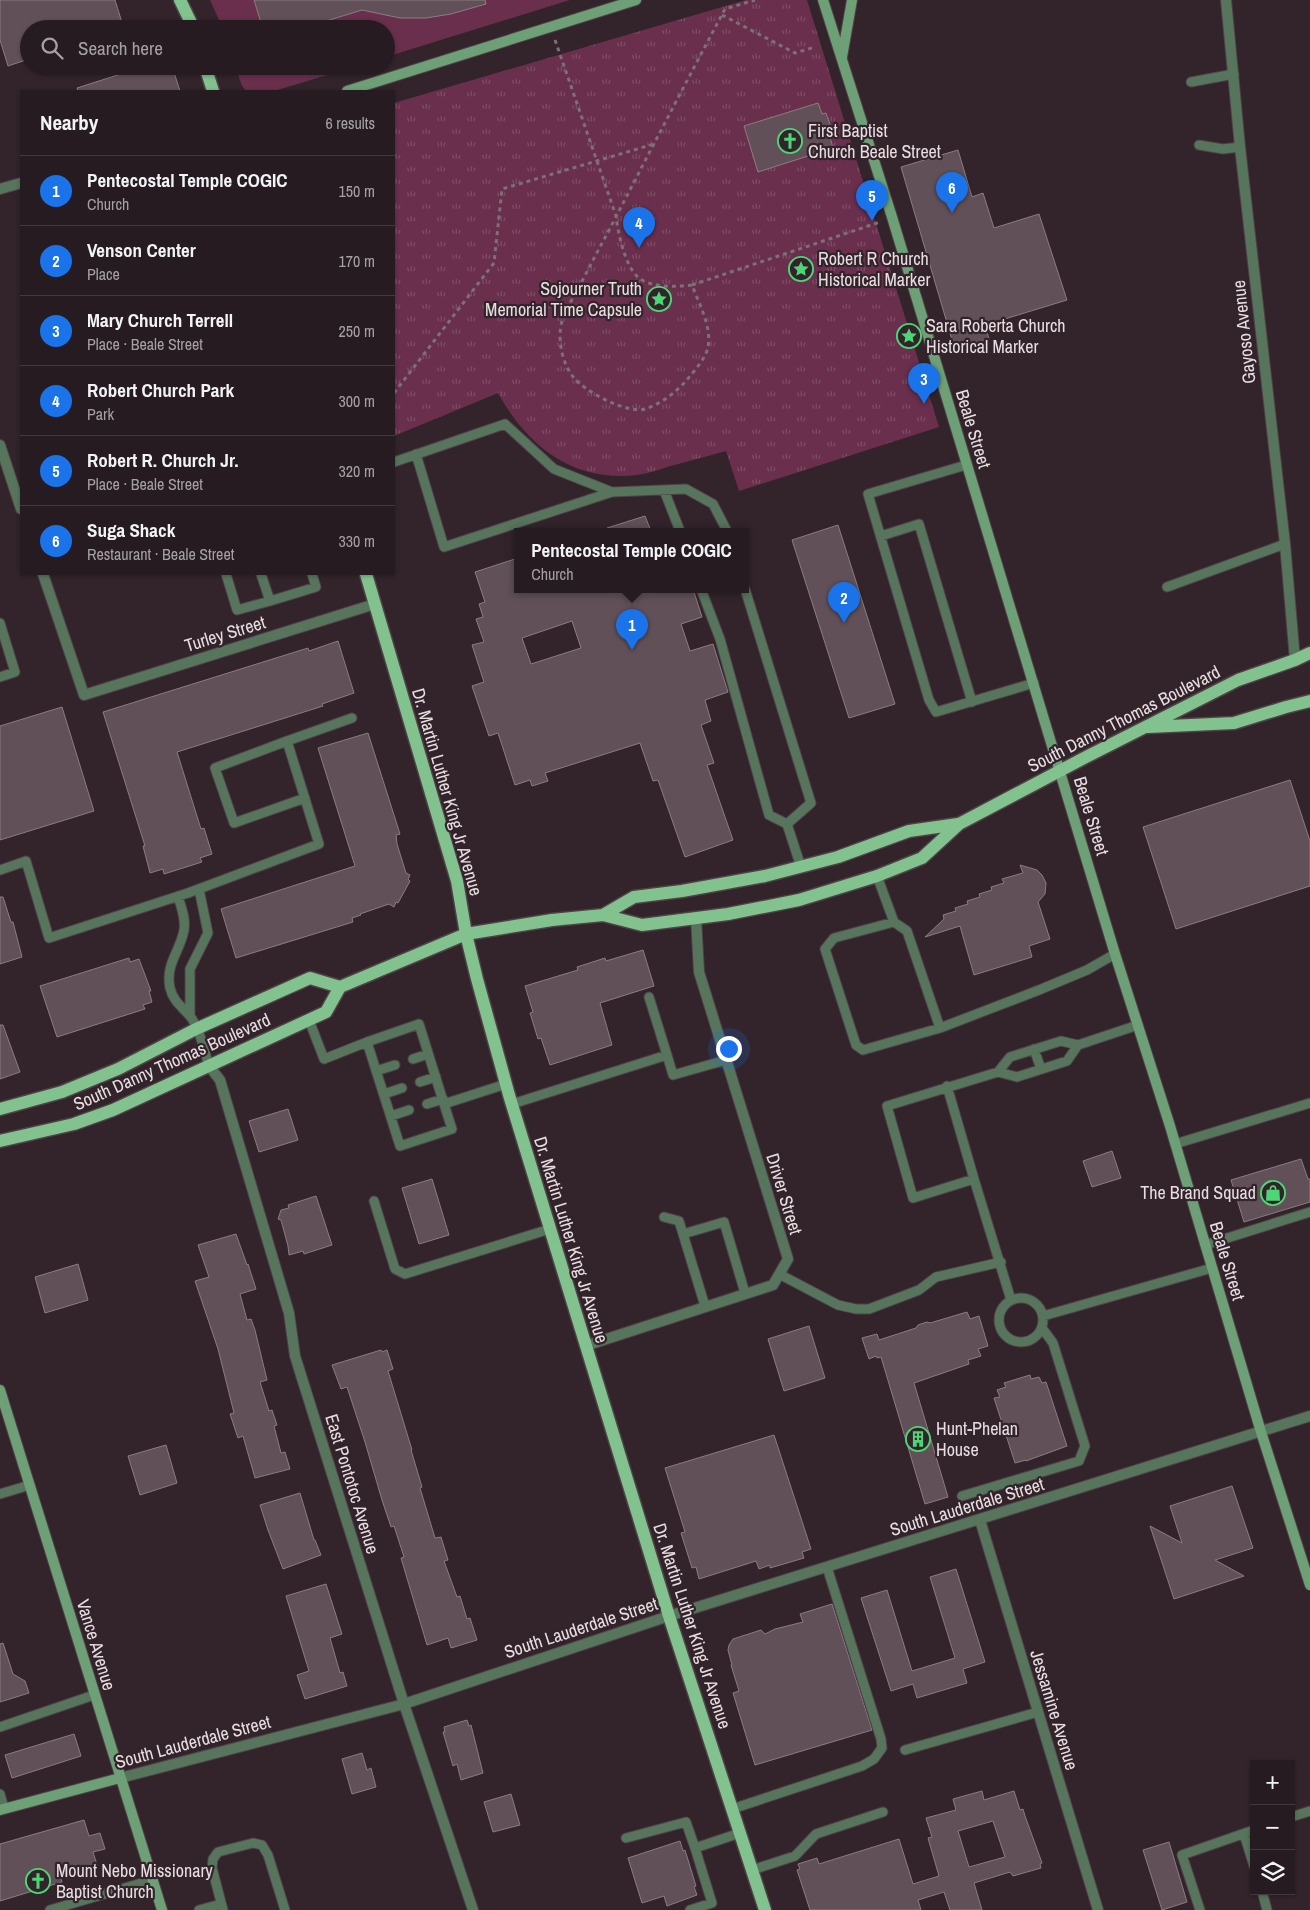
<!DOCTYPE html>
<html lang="en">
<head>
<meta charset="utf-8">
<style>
  :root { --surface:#261b20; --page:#32282d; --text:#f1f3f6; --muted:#a4a1a5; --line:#42393e; --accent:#1a73e8 }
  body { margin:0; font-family:"Archivo Narrow",sans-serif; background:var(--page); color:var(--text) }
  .controls { position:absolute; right:15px; bottom:15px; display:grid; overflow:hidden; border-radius:0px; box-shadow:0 1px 4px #0004 }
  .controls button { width:45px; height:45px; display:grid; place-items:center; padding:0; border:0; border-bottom:1px solid var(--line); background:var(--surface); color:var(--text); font:25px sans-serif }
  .you { position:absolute; left:728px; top:1048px; width:18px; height:18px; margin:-12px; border:4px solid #fff; border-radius:50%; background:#1a73e8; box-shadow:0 0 0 8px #1a73e833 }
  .badge { display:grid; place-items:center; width:32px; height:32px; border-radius:50%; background:var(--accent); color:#fff; font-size:16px; font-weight:700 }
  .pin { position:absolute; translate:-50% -41px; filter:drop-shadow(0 1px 2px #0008) }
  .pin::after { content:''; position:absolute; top:26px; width:18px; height:15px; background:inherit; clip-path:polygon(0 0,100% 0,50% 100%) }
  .popup { position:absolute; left:514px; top:528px; width:235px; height:65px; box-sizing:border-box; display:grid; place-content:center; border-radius:0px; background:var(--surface); filter:drop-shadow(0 1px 4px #0005); font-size:16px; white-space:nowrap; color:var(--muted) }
  .popup b { font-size:19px; color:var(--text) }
  .popup::after { content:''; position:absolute; left:50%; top:100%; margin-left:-10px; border:10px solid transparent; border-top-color:var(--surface) }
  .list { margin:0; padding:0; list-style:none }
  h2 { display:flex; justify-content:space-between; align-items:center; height:65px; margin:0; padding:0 20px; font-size:21px }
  h2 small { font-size:16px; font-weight:400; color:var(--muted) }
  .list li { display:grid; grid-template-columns:32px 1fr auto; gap:15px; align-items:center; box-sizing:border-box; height:70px; padding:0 20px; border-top:1px solid var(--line) }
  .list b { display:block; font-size:19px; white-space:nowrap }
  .list p { margin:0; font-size:16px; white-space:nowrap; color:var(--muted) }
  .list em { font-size:16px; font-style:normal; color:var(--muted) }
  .icon { flex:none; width:28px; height:28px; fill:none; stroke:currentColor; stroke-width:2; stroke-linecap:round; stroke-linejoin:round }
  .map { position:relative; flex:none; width:1310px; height:1910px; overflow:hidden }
  .search { position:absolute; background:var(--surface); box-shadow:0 1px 4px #0004; left:20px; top:20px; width:375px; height:55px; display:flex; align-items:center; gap:12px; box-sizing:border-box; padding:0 18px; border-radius:28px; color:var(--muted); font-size:19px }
  .panel { position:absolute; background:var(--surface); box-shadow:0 1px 4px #0004; left:20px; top:90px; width:375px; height:485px; border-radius:0px }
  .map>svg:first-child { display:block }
  .grass { fill:url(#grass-tufts) }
  .pitch { fill:#692f4d }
  .building { fill:#615058; stroke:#8d7b83; fill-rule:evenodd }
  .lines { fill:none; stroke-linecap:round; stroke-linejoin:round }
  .lane-casing { stroke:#4f4247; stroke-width:11 }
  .street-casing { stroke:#4f4247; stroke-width:12 }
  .secondary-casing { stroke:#4f4247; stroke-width:12 }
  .primary-casing { stroke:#4f4247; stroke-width:15 }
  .path { stroke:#7d7076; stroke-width:3; stroke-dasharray:4 4; stroke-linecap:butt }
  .lane { stroke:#56755c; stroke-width:9 }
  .street { stroke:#56755c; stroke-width:10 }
  .secondary { stroke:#6ea078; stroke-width:10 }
  .primary { stroke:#81c28e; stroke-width:12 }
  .labels { text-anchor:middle; stroke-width:4.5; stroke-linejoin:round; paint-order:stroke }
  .poi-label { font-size:18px; fill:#e8dee2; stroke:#32242a; text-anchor:start }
  .street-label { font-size:18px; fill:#e8dee2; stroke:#32242a }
</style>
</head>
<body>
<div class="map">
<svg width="1310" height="1910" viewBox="0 0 1310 1910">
  <defs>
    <pattern id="grass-tufts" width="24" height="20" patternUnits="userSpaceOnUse" patternTransform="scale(1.25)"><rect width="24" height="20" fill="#692f4d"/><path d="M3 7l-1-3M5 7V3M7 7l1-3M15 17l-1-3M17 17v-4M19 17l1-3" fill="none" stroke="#7e4d66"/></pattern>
  </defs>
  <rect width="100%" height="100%" fill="#32242a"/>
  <path class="grass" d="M746,0H807L939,427L739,491L726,451C707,456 687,462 667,467C657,470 647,474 637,475C573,482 528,447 498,393L394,436V103Z"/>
  <path class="pitch" d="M210,0H570L386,57V29H223Z
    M235,66H357L274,91H246L242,86Z"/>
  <path class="building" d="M0,0H115L124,29H29V59L8,66L0,40Z
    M254,0H485L486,4L451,14L426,18H400L362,10L300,29H263Z
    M146,66H172L180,91H78L77,88Z
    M818,103L822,114L826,113L833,133L829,134L833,148L758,172L744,126Z
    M958,150L972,197L983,193L994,228L1039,214L1067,300L985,325L989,339L955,350L901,167Z
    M645,516L651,531H607V528Z
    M838,525L895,704L849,718L792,540Z
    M518,558V589H693L702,617L681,624L690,651L713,644L728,692L705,700L711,721L701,725L714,763L707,765L733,840L685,857L658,780L653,781L640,743L545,773L548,781L532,786L530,780L515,785L498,733L489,736L472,686L484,682L472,645L484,642L476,619L483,617L479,604L485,602L475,572ZM572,621L581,648L531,664L522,638Z
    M338,641L354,693L322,704L323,706L177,752L201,829L204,828L212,854L200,858L202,862L164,874L163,869L150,873L143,846H145L103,712L308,648L309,651Z
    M62,707L94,811L0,840V726Z
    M368,733L400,834L396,835L397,844L406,873L410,875L408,879L410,881L398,903L396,902L394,907L389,904L360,914L361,915L352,918L353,922L236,958L221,909L355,866L318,748Z
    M1290,780L1310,841V886L1176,929L1143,827Z
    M1020,865L1037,870L1042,875L1046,883L1045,894L1038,902L1050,939L1029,946L1032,957L974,975L960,926L925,937L944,919L943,915L956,911L955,908L968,904L967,901L980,897L979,894L992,890L991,887L1004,883L1002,879L1023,873Z
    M0,897H3L11,922H13L22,957L0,964Z
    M643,950L654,986L600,1003L612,1045L550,1065L541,1038L538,1039L530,1013L533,1012L525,986L578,970L577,967L605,958L606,961Z
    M129,958L130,962L139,959L151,991H149L152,1002L143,1005L145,1009L57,1037L40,986Z
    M0,1025H3L20,1072L0,1079Z
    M288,1109L298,1140L259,1152L249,1121Z
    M1112,1151L1121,1178L1092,1187L1083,1161Z
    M1301,1159L1308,1179H1310V1202L1244,1222L1231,1180Z
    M432,1179L449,1235L419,1244L402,1188Z
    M316,1196L332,1245L304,1254L303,1251L289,1255L288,1246L281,1220L278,1219L281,1210L289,1208L288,1205Z
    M236,1234L247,1265L248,1264L256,1289L240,1294L247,1320L251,1319L255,1330L267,1380L260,1382L269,1411L272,1410L277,1425L274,1426L281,1453L285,1452L290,1469L255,1478L243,1436L238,1438L230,1414L234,1413L218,1349L195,1281L209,1277L198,1245Z
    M78,1264L88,1300L45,1313L35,1277Z
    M967,1312L970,1319L979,1316L988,1346L978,1349L981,1356L968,1360L969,1364L914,1383L948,1497L925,1504L881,1357L877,1358L876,1356L869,1359L862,1338L877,1334L879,1340L916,1328L918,1325L927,1322L930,1323Z
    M809,1326L825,1378L784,1391L768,1339Z
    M381,1350L382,1352L387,1350L393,1369L388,1371L412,1450H411L422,1487L420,1488L435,1538L441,1537L448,1560L444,1561L457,1597L460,1596L467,1619L470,1618L477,1640L451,1648L448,1638L427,1645L401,1558L404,1557L394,1526L391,1527L382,1500L365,1442L347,1387L341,1389L332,1365Z
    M1030,1375L1031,1379L1039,1377L1042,1383L1046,1382L1067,1446L1026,1461V1460L1015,1463L994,1398L1000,1397L997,1390L1006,1387L1004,1383Z
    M774,1435L811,1549L802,1552L804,1558L770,1568V1565L759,1569L756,1561L699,1579L696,1567L692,1568L681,1533L685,1532L665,1468Z
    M166,1445L177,1483L140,1495L128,1456Z
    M1232,1486L1253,1548L1215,1560L1244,1576L1174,1599L1150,1526L1182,1543L1170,1506Z
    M300,1493L314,1540H315L321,1555L283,1569L268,1530L260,1505Z
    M956,1569L985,1662L963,1669L967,1683L917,1698L913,1684L891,1691L861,1598L887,1590L912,1671L955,1658L930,1577Z
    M326,1584L342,1634L330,1638L340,1673L343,1672L347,1686L305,1699L297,1675L309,1671L286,1596Z
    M832,1604L872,1730L755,1765L733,1693L739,1691L731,1665H732L728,1650L729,1645L733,1639L761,1630L765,1634L775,1629L803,1622L800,1614Z
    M3,1643L13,1674L25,1681L29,1693L0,1702V1644Z
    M467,1720L469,1726L471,1725L483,1773L461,1780L457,1764L453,1766L443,1732H445L444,1727Z
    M74,1734L81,1756L12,1778L5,1755Z
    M362,1753L367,1770L371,1768L376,1787L352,1794L342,1759Z
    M982,1791L984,1800L1014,1791L1020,1810L1023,1809L1025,1816L1042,1863L1040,1864L1041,1868L1013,1876L1010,1872L974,1883L982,1910H950L944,1892L918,1900L921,1910H810L797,1870L800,1869L798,1864L817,1858L819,1864L899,1839L913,1884L939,1876L928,1838L932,1837L926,1818L956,1810L953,1799ZM993,1821L1005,1857L969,1867L958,1831Z
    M511,1794L520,1825L493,1832L484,1802Z
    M84,1820L89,1836L100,1833L105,1849L93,1852L98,1868L61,1879L62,1882L0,1901V1844Z
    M680,1841L683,1851L685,1850L696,1886L694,1887L697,1895L667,1906L664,1896L642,1903L628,1858Z
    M1169,1842L1187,1902L1162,1910L1143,1850Z"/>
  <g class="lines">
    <defs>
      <path id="lane" d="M1191,82L1234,74
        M1199,145L1223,149L1240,147
        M416,454L444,547L612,492L686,489L713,504L727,531
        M394,462L505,424L554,469L612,492
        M966,465L868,494L929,700L936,712L1034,683
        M664,490L680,531
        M881,536L919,524L972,702
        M226,574L237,610L270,601
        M261,574L270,601L316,587L312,574
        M1167,587L1285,544
        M701,589L720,639L769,815L787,824L801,867
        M745,589L811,803L787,824
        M0,623L15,672L0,677
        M287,741L215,768L234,823L305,798
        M0,870L26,861L49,938L188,893L319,844L287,741L352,718
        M877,876L894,922
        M178,896C181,907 186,918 184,930C180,952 165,964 170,988C173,1001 182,1007 190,1016C200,1029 204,1050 209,1066
        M649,997L667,1055
        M190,1016V969L208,933L199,889
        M309,1020L324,1059L367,1042
        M940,1028L907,931L894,922L834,938L825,949L856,1045L863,1050L940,1028L1039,990L1087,970L1115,954
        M1034,1049L1041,1069
        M413,1059L428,1054
        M376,1071L395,1065
        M998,1072L1010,1057L1061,1041L1078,1045L1138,1025
        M420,1082L436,1077
        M947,1086L974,1179L913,1198L887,1106L998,1072L1017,1077L1067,1061L1078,1045
        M384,1094L402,1088
        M427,1104L443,1099
        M444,1104L419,1024L367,1042L400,1146L452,1129L444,1104L506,1084
        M512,1104L667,1055L673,1075L726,1060
        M391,1116L409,1110
        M1175,1144L1310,1103
        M974,1179L1011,1300
        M374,1201L395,1269L405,1274L550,1229
        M664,1217L679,1221L683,1234
        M1205,1245L1310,1212
        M779,1274L838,1305L856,1309H869L919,1290L936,1277L1001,1262
        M999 1320a22 22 0 1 1 44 0a22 22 0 1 1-44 0Z
        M705,1306L683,1234L724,1222L745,1293
        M1043,1316L1212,1268
        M0,1494L30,1485
        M962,1496L1079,1461L1085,1446L1053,1343L1042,1328
        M0,1727L94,1695
        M905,1750L1038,1712
        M0,1794L4,1808
        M732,1809L862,1766L874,1759L882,1748L881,1739L827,1567
        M1291,1817L1310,1811
        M1244,1834L1254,1866
        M626,1838L686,1822L695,1848L740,1833
        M752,1870L795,1856L816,1834L883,1812
        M1262,1891L1267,1910
        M50,1910L152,1880
        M199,1910L221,1904
        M223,1910L212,1868L213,1859L218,1852L253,1843L262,1845L268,1855L285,1910
        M690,1910L712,1903L695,1848
        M1200,1910L1182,1855L1254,1830"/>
      <path id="street" d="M1226,0L1240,147L1285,544L1295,660
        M0,189L21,183
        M0,445L21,509
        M43,574L84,695L375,604
        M209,1066L220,1080L289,1313L295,1356L404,1704L473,1910
        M585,1346L773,1285L788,1259L699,972L696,918
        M980,1520L1098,1910
        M120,1778L404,1704L669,1616L1310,1416"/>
      <path id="secondary" d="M823,0L892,217L1115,954L1170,1126L1261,1432L1310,1585
        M842,57L852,0
        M347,91L636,0
        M0,1390L162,1910
        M0,1810L120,1778"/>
      <path id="primary" d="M180,0L194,29
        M205,66L213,91
        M366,574L457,881L466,934L477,979L509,1095L669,1616L765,1910
        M1148,727L1234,723L1286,707L1310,701
        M603,915L634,897L682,891L765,876L838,857L909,831L958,824
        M0,1109L62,1092L118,1069L196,1029L310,978L340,987
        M0,1141L74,1124L113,1110L326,1012L340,987L466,934L552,920L603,915L642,925L728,914L799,900L877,876L922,858L959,824L1086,757L1238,680L1295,660L1310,653"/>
    </defs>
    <use href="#lane" class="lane-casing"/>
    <use href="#street" class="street-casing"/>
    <use href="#secondary" class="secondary-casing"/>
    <use href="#primary" class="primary-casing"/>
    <path class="path" d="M722,15L795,53L815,47
      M555,40L616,216C618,233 625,267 639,278C652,288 677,287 692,285C699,304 712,327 708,347C706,357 697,368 690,376C679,390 663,403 645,409C627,414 586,392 574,378C562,364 557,339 562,321C564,312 571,302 575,294C586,274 596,254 607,234C646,159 685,84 725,9L755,0
      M692,285L880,222
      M394,393L494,263L502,189L654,144"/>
    <use href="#lane" class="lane"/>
    <use href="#street" class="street"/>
    <use href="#secondary" class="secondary"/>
    <use href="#primary" class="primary"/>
  </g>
  <defs>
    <symbol id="church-ring" viewBox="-11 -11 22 22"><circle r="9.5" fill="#32242a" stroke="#4dd676" stroke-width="1.5"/><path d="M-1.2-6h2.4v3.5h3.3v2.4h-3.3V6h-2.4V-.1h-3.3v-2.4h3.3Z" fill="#4dd676"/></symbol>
    <symbol id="sight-ring" viewBox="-11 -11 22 22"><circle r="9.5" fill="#32242a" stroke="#4dd676" stroke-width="1.5"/><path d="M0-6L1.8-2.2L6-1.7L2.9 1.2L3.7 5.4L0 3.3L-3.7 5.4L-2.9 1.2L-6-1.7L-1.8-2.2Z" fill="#4dd676"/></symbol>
    <symbol id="shop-ring" viewBox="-11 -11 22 22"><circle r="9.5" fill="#32242a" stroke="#4dd676" stroke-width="1.5"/><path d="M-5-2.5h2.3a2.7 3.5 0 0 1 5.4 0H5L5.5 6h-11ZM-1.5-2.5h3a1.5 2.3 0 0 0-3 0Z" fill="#4dd676"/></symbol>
    <symbol id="building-ring" viewBox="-11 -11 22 22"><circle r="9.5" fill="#32242a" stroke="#4dd676" stroke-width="1.5"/><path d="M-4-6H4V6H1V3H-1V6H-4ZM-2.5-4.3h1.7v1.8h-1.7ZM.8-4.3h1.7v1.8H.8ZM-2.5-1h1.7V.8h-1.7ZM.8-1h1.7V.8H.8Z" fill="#4dd676"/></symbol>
  </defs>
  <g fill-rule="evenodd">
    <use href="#church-ring" x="776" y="127" width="28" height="28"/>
    <use href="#sight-ring" x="787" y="255" width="28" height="28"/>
    <use href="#sight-ring" x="645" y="285" width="28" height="28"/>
    <use href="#sight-ring" x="895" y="322" width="28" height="28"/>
    <use href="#shop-ring" x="1259" y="1179" width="28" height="28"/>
    <use href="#building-ring" x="904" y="1425" width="28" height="28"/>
    <use href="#church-ring" x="24" y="1867" width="28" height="28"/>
  </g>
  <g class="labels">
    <g class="poi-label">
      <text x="808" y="137">First Baptist<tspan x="808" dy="21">Church Beale Street</tspan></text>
      <text x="818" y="265">Robert R Church<tspan x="818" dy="21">Historical Marker</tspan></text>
      <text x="642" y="295" text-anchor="end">Sojourner Truth<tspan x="642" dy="21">Memorial Time Capsule</tspan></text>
      <text x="926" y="332">Sara Roberta Church<tspan x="926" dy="21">Historical Marker</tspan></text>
      <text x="1256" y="1199" text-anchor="end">The Brand Squad</text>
      <text x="936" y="1435">Hunt-Phelan<tspan x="936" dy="21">House</tspan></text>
      <text x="56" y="1877">Mount Nebo Missionary<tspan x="56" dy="21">Baptist Church</tspan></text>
    </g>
    <g class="street-label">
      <text transform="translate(1244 332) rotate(-96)" y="6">Gayoso Avenue</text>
      <text transform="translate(973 429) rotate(73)" y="6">Beale Street</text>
      <text transform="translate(225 634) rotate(-17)" y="6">Turley Street</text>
      <text transform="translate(1124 719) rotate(-27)" y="6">South Danny Thomas Boulevard</text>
      <text transform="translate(447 792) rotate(74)" y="6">Dr. Martin Luther King Jr Avenue</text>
      <text transform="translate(1091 816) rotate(73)" y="6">Beale Street</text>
      <text transform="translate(172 1062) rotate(-24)" y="6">South Danny Thomas Boulevard</text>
      <text transform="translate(784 1194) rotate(73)" y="6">Driver Street</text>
      <text transform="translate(571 1240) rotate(73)" y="6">Dr. Martin Luther King Jr Avenue</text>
      <text transform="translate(1227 1261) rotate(73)" y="6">Beale Street</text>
      <text transform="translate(352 1484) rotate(73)" y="6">East Pontotoc Avenue</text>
      <text transform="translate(967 1507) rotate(-17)" y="6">South Lauderdale Street</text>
      <text transform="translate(692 1626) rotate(72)" y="6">Dr. Martin Luther King Jr Avenue</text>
      <text transform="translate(581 1628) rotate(-18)" y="6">South Lauderdale Street</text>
      <text transform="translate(96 1645) rotate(73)" y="6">Vance Avenue</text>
      <text transform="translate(1054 1710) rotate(73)" y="6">Jessamine Avenue</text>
      <text transform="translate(193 1742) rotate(-15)" y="6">South Lauderdale Street</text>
    </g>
  </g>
</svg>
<div class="controls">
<button>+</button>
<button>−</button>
<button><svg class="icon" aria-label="layers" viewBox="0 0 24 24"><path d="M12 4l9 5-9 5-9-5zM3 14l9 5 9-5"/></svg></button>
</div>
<div class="you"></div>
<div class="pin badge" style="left:632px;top:650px">1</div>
<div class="popup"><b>Pentecostal Temple COGIC</b>Church</div>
<div class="pin badge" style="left:844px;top:623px">2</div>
<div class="pin badge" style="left:924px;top:404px">3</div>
<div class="pin badge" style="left:639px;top:248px">4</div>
<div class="pin badge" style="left:872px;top:221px">5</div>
<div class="pin badge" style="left:952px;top:213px">6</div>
<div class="search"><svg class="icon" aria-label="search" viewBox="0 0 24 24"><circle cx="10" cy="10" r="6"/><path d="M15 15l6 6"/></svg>Search here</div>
<section class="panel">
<h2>Nearby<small>6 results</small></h2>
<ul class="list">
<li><span class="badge">1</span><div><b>Pentecostal Temple COGIC</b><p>Church</p></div><em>150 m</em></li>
<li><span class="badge">2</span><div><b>Venson Center</b><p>Place</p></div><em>170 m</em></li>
<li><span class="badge">3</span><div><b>Mary Church Terrell</b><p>Place · Beale Street</p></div><em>250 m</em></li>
<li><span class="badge">4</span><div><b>Robert Church Park</b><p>Park</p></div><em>300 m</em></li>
<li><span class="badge">5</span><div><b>Robert R. Church Jr.</b><p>Place · Beale Street</p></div><em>320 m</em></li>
<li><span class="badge">6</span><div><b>Suga Shack</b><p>Restaurant · Beale Street</p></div><em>330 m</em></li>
</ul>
</section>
</div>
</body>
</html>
